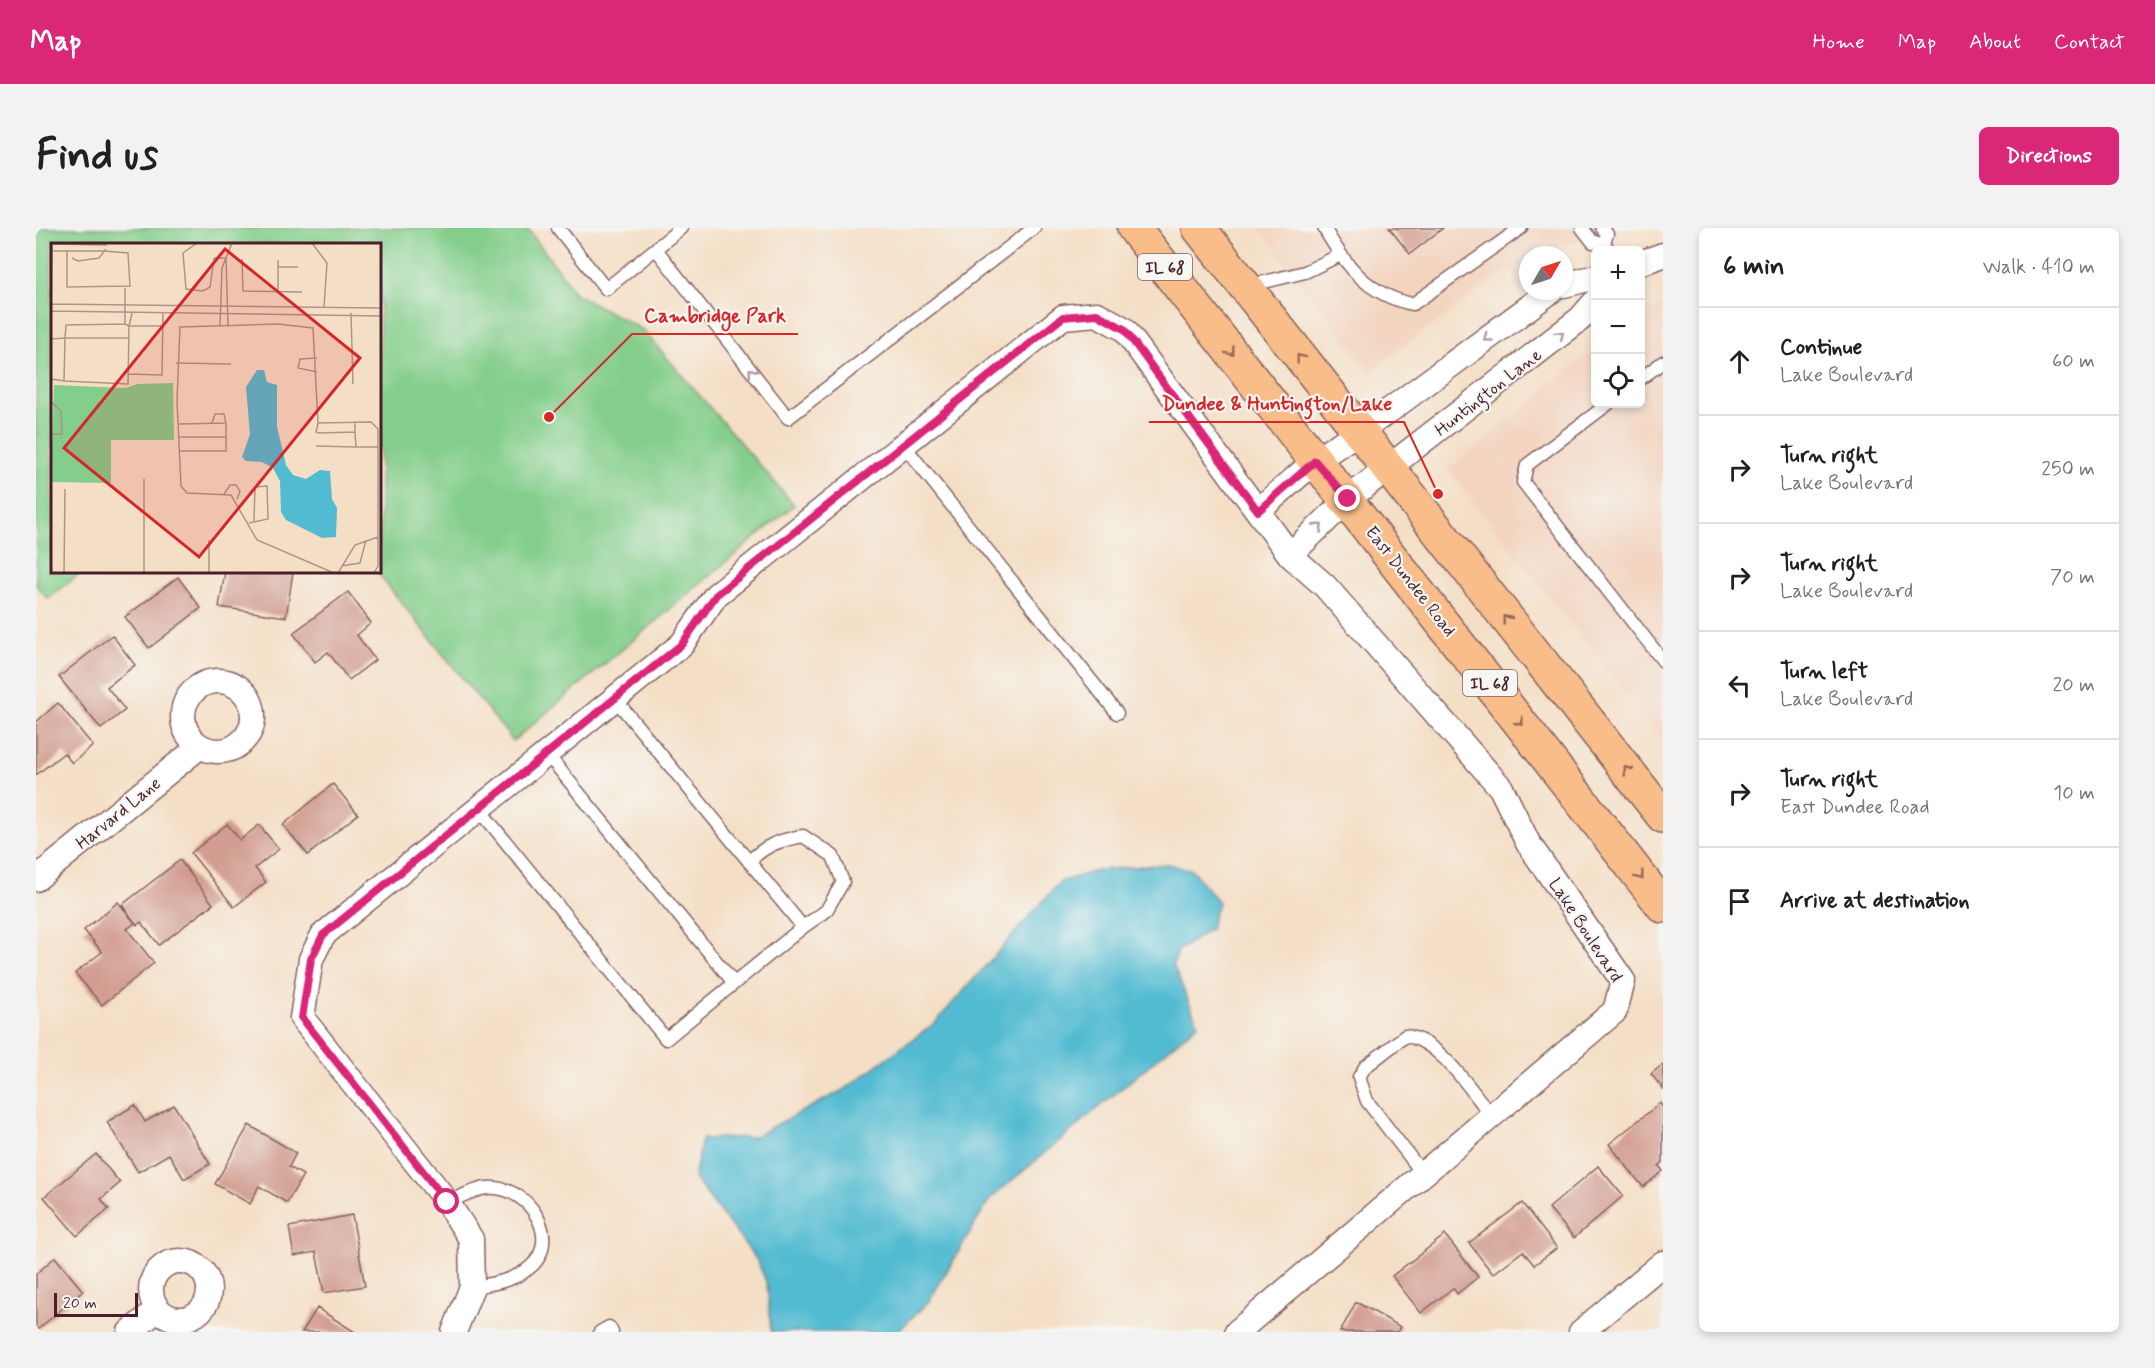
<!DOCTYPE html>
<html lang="en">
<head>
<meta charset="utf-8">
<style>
  :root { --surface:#fff; --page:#f2f2f2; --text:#202124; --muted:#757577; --line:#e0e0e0; --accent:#db2777 }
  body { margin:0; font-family:Mynerve,sans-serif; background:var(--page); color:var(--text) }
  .controls { position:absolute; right:18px; top:18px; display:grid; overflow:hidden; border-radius:9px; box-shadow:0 3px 9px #0003 }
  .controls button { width:54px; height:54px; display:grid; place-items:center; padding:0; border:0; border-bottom:2px solid var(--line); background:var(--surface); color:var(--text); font:30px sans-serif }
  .compass { position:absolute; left:1483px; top:18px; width:54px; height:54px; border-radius:50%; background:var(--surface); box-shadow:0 3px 9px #0003; rotate:51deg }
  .scale { position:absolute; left:18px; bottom:15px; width:84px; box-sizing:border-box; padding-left:6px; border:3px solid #4a1f2b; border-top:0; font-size:16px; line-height:21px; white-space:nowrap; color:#4a1f2b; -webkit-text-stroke:4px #f6f6f2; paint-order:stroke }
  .stop { position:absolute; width:18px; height:18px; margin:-14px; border:4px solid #db2777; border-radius:50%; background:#fff }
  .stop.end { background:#db2777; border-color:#fff; box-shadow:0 2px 6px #0008 }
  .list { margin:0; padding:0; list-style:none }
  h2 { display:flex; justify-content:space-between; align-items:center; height:78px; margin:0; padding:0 24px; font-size:26px }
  h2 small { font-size:20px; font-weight:400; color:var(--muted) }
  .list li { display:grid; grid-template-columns:39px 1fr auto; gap:18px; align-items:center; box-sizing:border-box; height:108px; padding:0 24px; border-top:2px solid var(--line) }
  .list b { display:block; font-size:22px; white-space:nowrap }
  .list p { margin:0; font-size:20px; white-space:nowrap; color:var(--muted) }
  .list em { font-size:20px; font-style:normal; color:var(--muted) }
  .icon { flex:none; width:33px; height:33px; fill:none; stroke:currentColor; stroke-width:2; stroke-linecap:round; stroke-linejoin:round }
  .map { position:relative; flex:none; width:1627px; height:1104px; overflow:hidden; border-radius:9px }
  header { display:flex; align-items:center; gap:36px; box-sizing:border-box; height:84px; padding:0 30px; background:var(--accent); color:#fff }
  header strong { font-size:28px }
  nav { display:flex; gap:33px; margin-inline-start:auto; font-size:21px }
  .intro { display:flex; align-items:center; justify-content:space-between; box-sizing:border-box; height:144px; padding:0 36px }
  h1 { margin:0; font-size:42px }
  .button { padding:15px 27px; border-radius:9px; background:var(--accent); color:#fff; font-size:21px; font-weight:700 }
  main { display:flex; gap:36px; padding:0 36px }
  aside { flex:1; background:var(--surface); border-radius:9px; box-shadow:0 3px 9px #0003 }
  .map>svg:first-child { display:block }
  .built { fill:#f3d4bf }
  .green { fill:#83ce8a; stroke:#66765a; stroke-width:1.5 }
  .water { fill:#53bbd1; stroke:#4e6d7e; stroke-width:1.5 }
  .building { fill:#d29d90 }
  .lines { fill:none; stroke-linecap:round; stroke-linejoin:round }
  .lane-casing { stroke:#866261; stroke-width:15 }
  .street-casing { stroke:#866261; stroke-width:27 }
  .primary-casing { stroke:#866261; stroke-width:36 }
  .lane { stroke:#fff; stroke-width:12 }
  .street { stroke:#fff; stroke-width:24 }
  .primary { stroke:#f8bd89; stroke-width:33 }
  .oneway { stroke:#ae9aa0 }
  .oneway2 { stroke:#986655 }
  .route { stroke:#db2777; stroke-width:8 }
  .labels { text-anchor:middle; stroke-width:4.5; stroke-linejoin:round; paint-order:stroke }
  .shield { fill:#f6f6f2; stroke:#7e6067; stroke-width:1.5 }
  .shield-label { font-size:16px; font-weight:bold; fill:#4a1f2b }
  .street-label { font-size:18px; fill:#4a1f2b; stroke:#f6f6f2 }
  .inset-road { fill:none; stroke:#b09288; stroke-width:1.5 }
  .view { fill:#d62828; fill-opacity:0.15; stroke:#d62828; stroke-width:3 }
  .inset-edge { fill:none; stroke:#4a1f2b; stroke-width:3 }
  .leader { fill:none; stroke:#d62828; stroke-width:2 }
  .callout-dot { fill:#d62828; stroke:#f6f6f2; stroke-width:2 }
  .callout-label { font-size:20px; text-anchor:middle; font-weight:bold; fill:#d62828; stroke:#f6f6f2; stroke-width:4.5; stroke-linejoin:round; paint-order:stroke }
</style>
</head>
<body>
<header>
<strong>Map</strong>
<nav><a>Home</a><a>Map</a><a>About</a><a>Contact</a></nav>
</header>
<div class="intro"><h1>Find us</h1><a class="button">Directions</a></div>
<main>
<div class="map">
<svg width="1627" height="1104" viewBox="0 0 1627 1104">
  <rect width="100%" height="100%" fill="#f6f6f2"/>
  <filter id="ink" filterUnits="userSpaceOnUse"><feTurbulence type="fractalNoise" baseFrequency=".0167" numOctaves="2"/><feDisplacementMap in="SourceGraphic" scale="12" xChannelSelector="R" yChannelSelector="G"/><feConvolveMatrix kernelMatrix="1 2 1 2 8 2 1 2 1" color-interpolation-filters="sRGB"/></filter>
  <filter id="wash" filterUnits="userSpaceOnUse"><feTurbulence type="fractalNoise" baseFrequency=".008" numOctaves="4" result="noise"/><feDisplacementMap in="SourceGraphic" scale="24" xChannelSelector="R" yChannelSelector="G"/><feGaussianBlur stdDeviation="1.35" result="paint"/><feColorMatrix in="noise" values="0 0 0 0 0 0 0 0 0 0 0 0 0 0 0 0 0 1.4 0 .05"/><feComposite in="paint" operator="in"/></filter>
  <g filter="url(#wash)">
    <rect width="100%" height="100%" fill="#f4dfc6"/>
    <path class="built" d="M1224,0H1576L1505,27H1492V34L1458,52L1334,144Z
      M1627,76V512L1412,242L1559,120L1560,176H1604L1605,88Z"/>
    <path class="green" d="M0,0H491L540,66L607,102L758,277L477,513L341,344H344V16H16V344H46L12,371L0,357Z"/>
    <path class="water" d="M1132,636L1156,642L1182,674L1174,701L1142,723L1137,737L1162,796L954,971L893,1073L861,1104H735L731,1056L721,1032L658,950L666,911L717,909L809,861L900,794L1024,654L1063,642Z"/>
    <g id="blocks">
      <path class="building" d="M1353,0H1407L1374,26Z
        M189,344H257L250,389L183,379Z
        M142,349L165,380L113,420L89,389Z
        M312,364L335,395L321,407L339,432L313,452L292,424L279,434L257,405Z
        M76,407L99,437L71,459L89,482L65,501L23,449Z
        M22,475L57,518L36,535L28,525L0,547V494Z
        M297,556L322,586L272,627L247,597Z
        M191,596L204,612L223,597L243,621L219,640L230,654L198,679L155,625Z
        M144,632L177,676L123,717L105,694L101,697L86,677Z
        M82,674L99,695L91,701L118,735L66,777L39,745L66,724L48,702Z
        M1627,836V861L1615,846Z
        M1624,875L1627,880V934L1623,938L1627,943L1607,959L1573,916Z
        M99,877L109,894L138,877L174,936L148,951L133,926L102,944L71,894Z
        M213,897L260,925L253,939L267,947L251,975L223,958L214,976L179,956Z
        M60,926L84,955L65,971L73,981L41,1008L8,969Z
        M1562,938L1587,968L1538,1010L1513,980Z
        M1486,975L1521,1020L1498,1037L1487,1023L1457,1046L1433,1015Z
        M316,987L329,1058L288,1065L280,1024L258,1028L253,999Z
        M1409,1007L1442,1049L1421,1066L1417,1060L1385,1085L1356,1048Z
        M19,1029L47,1063L0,1103V1046Z
        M1320,1074L1365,1099L1362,1104H1304Z
        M281,1080L319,1104H266Z"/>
    </g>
  </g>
  <g filter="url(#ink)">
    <use href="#blocks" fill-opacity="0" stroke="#866261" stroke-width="1.5"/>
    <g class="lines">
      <defs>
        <path id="lane" d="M522,0L570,61L645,0
          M1288,0C1309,37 1333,68 1377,76L1485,0
          M1546,0L1557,14L1568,15L1573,22
          M1566,0L1571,6L1568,15
          M620,21L752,190L998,0
          M1212,58L1269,44L1304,27
          M1604,151L1627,134
          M1572,176L1491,237L1487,254L1627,433
          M866,215L1081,485
          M579,471L767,699L790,683L807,654L797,628L767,608C744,612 729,617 713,634
          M511,526L698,755
          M443,581L630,811L767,699
          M1387,946L1331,873L1323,849L1329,839L1369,808C1403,811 1435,863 1456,888
          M411,974C423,970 438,961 451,960C495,956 530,1017 489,1043C473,1054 454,1056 436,1059
          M564,1104L573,1099L576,1104"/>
        <path id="street" d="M1604,35L1627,27
          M1528,57L1560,49
          M1222,283L1279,233L1354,182L1515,63
          M1254,327L1312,271L1544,91L1560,73
          M147 488a35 35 0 1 1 70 0a35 35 0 1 1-70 0Z
          M0,651L163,519
          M115 1062a29 29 0 1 1 58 0a29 29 0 1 1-58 0Z
          M94,1104L122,1081
          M418,1104L436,1059L435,1011L411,974L266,790L275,731L287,707L646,416L680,367L1027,89L1061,86L1088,101L1254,327L1289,358L1465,560L1492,615L1587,753L1579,783L1201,1104
          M1545,1104L1627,1035"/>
        <path id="primary" d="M1098,0L1627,678
          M1163,0L1627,588"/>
      </defs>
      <use href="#lane" class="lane-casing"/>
      <use href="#street" class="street-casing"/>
      <use href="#primary" class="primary-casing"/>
      <use href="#lane" class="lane"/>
      <use href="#street" class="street"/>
      <use href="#primary" class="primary"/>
    </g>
    <defs><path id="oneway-chevron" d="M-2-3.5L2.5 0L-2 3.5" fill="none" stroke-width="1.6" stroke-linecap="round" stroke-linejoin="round" transform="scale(1.5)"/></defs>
    <g class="oneway">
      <use href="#oneway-chevron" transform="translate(1524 107) rotate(-38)"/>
      <use href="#oneway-chevron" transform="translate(1451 110) rotate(144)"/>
      <use href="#oneway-chevron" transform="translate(716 144) rotate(-128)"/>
      <use href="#oneway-chevron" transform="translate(1283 299) rotate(-44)"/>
    </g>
    <g class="oneway2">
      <use href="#oneway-chevron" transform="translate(1195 124) rotate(52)"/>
      <use href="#oneway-chevron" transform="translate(1264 130) rotate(-128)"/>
      <use href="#oneway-chevron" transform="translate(1470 391) rotate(-129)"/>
      <use href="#oneway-chevron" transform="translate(1484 494) rotate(52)"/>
      <use href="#oneway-chevron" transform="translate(1591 542) rotate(-129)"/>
      <use href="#oneway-chevron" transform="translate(1604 648) rotate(52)"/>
    </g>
  </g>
  <g class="lines" filter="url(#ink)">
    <path class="route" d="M411,974L266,790L275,731L287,707L646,416L680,367L1027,89L1061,86L1088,101L1222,283L1279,233L1312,271"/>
  </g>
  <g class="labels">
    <g class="shield">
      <rect x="1102" y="26" width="54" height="26" rx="4.5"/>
      <rect x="1427" y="442" width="54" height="26" rx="4.5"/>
    </g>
    <g class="shield-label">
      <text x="1129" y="45">IL 68</text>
      <text x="1454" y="461">IL 68</text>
    </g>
    <g class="street-label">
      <text transform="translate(1452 164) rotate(-38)" y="6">Huntington Lane</text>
      <text transform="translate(1375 353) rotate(52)" y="6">East Dundee Road</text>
      <text transform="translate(82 585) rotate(-39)" y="6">Harvard Lane</text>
      <text transform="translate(1550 702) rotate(57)" y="6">Lake Boulevard</text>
    </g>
  </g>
  <g transform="translate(15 15)">
    <rect width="330" height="330" fill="#f4dfc6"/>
    <path d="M122,140L123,197H60V240L0,239L3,142L75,145L86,141Z" fill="#83ce8a"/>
    <path d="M206,127H213L216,139L226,142V184L235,222L242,232L255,236L269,227L279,228L281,256L286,265L285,294L271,295L235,277L230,269L229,238L222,225L211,219L195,218L191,214L199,191L195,144Z" fill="#53bbd1"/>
    <path class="inset-road" d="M146,0L132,10L135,46L152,48L159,44L163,15M261,0L276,20L273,64M1,1L56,2M1,8H54L77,10L79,43L16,44V8M21,15L27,18L48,15L55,6M170,15H163H175M175,15L177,84M191,16L192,48L251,49M227,24H247M74,45V81L78,83L81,70M227,49V17M0,61L330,65M0,68L330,73M300,70L302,141M0,73L1,0M74,81L15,82L14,95H77M169,83L171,25L181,0M0,96L14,95L13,138L0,136M266,115L249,116L247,125L266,129M125,120L180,121M77,131L111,132L112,70M13,138L77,141L78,83H112M0,159L10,168L11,191H0M267,180L265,189L268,190L304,189V179M128,181L175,180L173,171H164L161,180M304,189L305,204H327M128,194H175M265,203L305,204M128,208H175V180M173,251L179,242H185L189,248L186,256M198,280L217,276L216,243L204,244L203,278M158,297V330M290,323L309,320L315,297M13,330L14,246M93,330V236M283,330L206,297L180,252L136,250L130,243L126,158L129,84L227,81L262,85L267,180L320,179L327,186V323L323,330M287,330L304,302L327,294"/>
    <path class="view" d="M174,6L309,115L148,314L13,205Z"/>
    <rect width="330" height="330" class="inset-edge"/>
  </g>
  <path class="leader" d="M513 189L596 106H762M1402 266L1368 194H1113"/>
  <g class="callout-dot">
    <circle cx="513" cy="189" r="6"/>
    <circle cx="1402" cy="266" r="6"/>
  </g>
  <g class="callout-label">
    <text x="679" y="94">Cambridge Park</text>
    <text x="1241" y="182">Dundee &amp; Huntington/Lake</text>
  </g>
</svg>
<div class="controls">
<button>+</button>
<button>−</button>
<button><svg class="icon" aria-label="locate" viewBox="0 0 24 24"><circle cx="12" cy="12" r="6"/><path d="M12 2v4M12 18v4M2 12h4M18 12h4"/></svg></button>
</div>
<svg class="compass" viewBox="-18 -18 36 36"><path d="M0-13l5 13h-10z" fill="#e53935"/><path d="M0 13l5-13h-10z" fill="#757577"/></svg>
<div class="scale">20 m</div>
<div class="stop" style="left:411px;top:974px"></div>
<div class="stop end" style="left:1312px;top:271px"></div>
</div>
<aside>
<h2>6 min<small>Walk · 410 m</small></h2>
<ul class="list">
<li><svg class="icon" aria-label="ahead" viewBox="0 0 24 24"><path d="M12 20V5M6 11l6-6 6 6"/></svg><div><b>Continue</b><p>Lake Boulevard</p></div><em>60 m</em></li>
<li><svg class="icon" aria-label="right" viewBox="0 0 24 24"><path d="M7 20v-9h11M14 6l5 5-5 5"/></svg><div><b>Turn right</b><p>Lake Boulevard</p></div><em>250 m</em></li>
<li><svg class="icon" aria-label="right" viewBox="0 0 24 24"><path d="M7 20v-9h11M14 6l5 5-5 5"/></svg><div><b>Turn right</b><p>Lake Boulevard</p></div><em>70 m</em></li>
<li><svg class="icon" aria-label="left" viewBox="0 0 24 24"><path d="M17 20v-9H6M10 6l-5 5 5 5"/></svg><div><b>Turn left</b><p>Lake Boulevard</p></div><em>20 m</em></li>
<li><svg class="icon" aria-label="right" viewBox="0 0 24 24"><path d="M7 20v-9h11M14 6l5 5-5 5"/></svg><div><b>Turn right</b><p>East Dundee Road</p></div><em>10 m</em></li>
<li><svg class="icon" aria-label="arrive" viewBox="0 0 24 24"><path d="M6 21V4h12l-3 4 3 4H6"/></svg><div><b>Arrive at destination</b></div></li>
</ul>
</aside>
</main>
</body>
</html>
